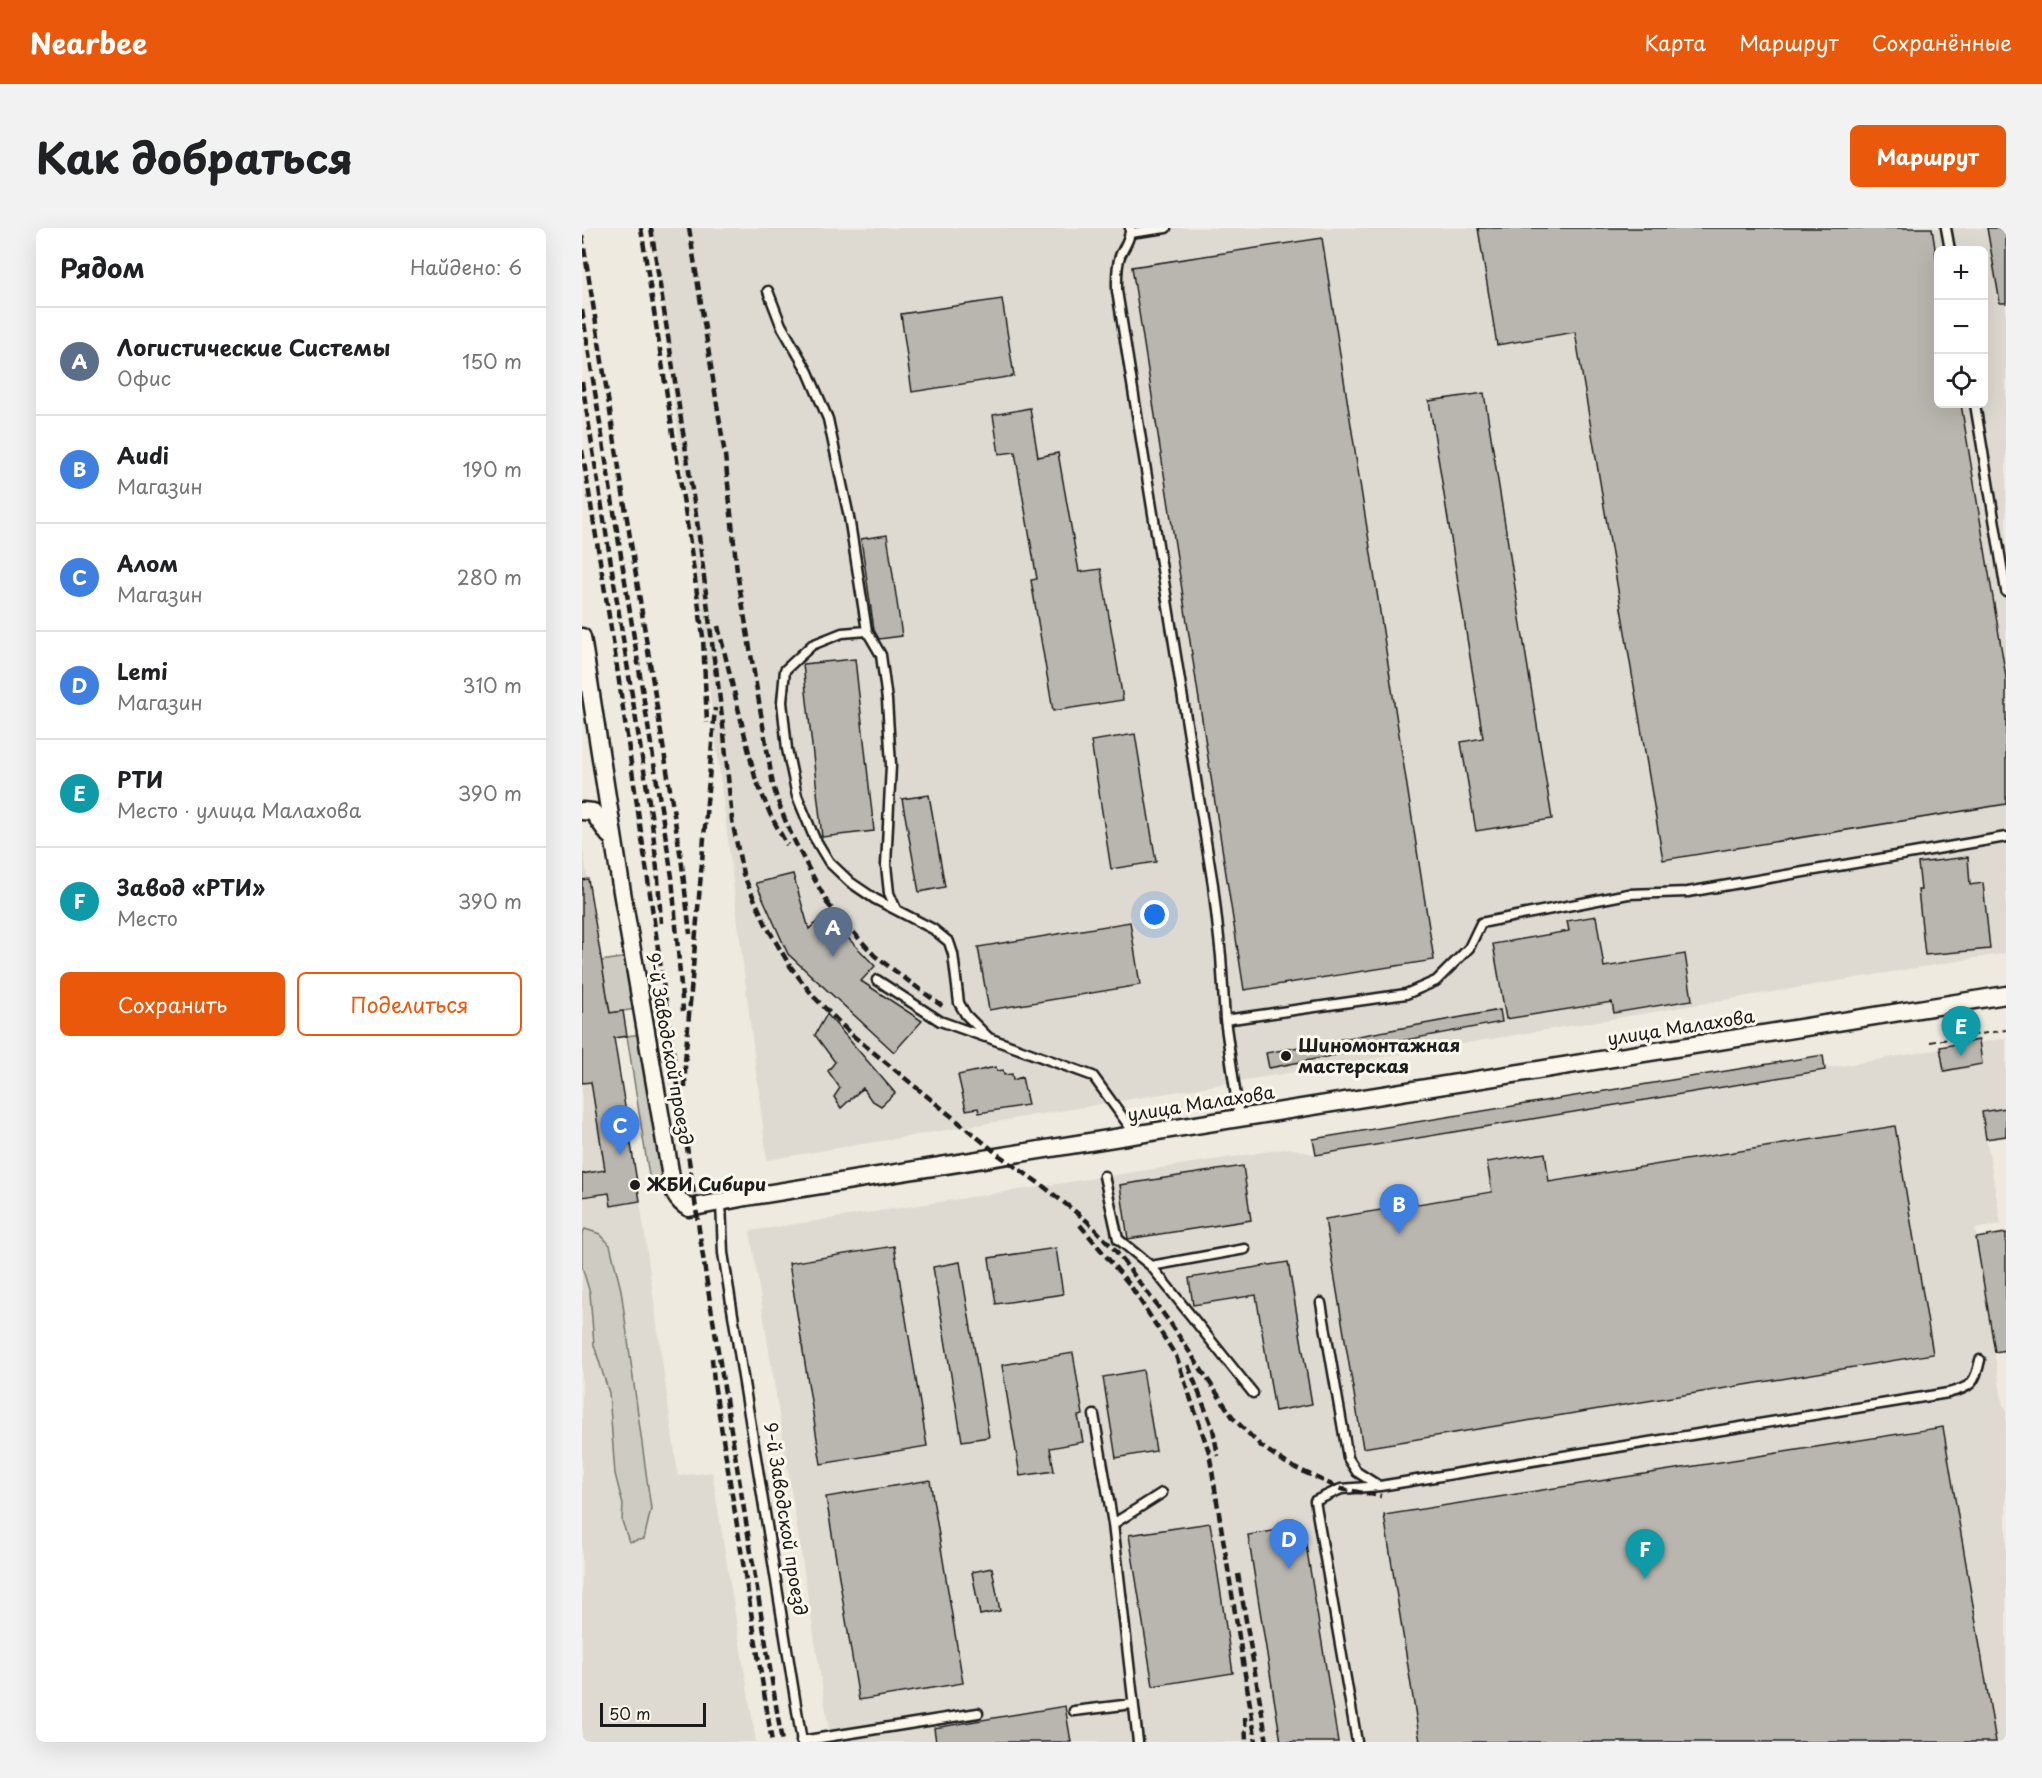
<!DOCTYPE html>
<html lang="ru">
<head>
<meta charset="utf-8">
<style>
  :root { --surface:#fff; --page:#f2f2f2; --text:#202124; --muted:#757577; --line:#e0e0e0; --accent:#ea580c }
  body { margin:0; font-family:"Playpen Sans",sans-serif; background:var(--page); color:var(--text) }
  .controls { position:absolute; right:18px; top:18px; display:grid; overflow:hidden; border-radius:9px; box-shadow:0 6px 24px #0002 }
  .controls button { width:54px; height:54px; display:grid; place-items:center; padding:0; border:0; border-bottom:2px solid var(--line); background:var(--surface); color:var(--text); font:30px sans-serif }
  .scale { position:absolute; left:18px; bottom:15px; width:106px; box-sizing:border-box; padding-left:6px; border:3px solid #1c1c1c; border-top:0; font-size:16px; line-height:21px; white-space:nowrap; color:#1c1c1c; -webkit-text-stroke:4px #fbf7ec; paint-order:stroke }
  .you { position:absolute; left:573px; top:687px; width:21px; height:21px; margin:-15px; border:4px solid #fff; border-radius:50%; background:#1a73e8; box-shadow:0 0 0 9px #1a73e833 }
  .badge { display:grid; place-items:center; width:39px; height:39px; border-radius:50%; background:var(--accent); color:#fff; font-size:20px; font-weight:700 }
  .pin { position:absolute; translate:-50% -50px; filter:drop-shadow(0 2px 3px #0008) }
  .pin::after { content:''; position:absolute; top:32px; width:21px; height:18px; background:inherit; clip-path:polygon(0 0,100% 0,50% 100%) }
  .list { margin:0; padding:0; list-style:none }
  h2 { display:flex; justify-content:space-between; align-items:center; height:78px; margin:0; padding:0 24px; font-size:26px }
  h2 small { font-size:20px; font-weight:400; color:var(--muted) }
  .list li { display:grid; grid-template-columns:39px 1fr auto; gap:18px; align-items:center; box-sizing:border-box; height:108px; padding:0 24px; border-top:2px solid var(--line) }
  .list b { display:block; font-size:22px; white-space:nowrap }
  .list p { margin:0; font-size:20px; white-space:nowrap; color:var(--muted) }
  .list em { font-size:20px; font-style:normal; color:var(--muted) }
  .actions { display:flex; gap:12px; padding:18px 24px }
  .actions a { flex:1; padding:14px 0; border:2px solid var(--accent); border-radius:9px; text-align:center; font-size:21px; color:var(--accent) }
  .actions .main { background:var(--accent); color:#fff }
  .icon { flex:none; width:33px; height:33px; fill:none; stroke:currentColor; stroke-width:2; stroke-linecap:round; stroke-linejoin:round }
  .map { position:relative; flex:none; width:1424px; height:1514px; overflow:hidden; border-radius:9px }
  header { display:flex; align-items:center; gap:36px; box-sizing:border-box; height:84px; padding:0 30px; background:var(--accent); color:#fff }
  header strong { font-size:28px }
  nav { display:flex; gap:33px; margin-inline-start:auto; font-size:21px }
  .intro { display:flex; align-items:center; justify-content:space-between; box-sizing:border-box; height:144px; padding:0 36px }
  h1 { margin:0; font-size:42px }
  .button { padding:15px 27px; border-radius:9px; background:var(--accent); color:#fff; font-size:21px; font-weight:700 }
  main { display:flex; gap:36px; padding:0 36px }
  aside { flex:1; background:var(--surface); border-radius:9px; box-shadow:0 6px 24px #0002 }
  .map>svg:first-child { display:block }
  .built { fill:#dedad1; fill-rule:evenodd }
  .green { fill:#ceccc2; stroke:#75746f; stroke-width:1.5 }
  .building { fill:#b9b6af; stroke:#1c1c1c; stroke-width:1.5 }
  .lines { fill:none; stroke-linecap:round; stroke-linejoin:round }
  .service-casing { stroke:#1c1c1c; stroke-width:13 }
  .minor-casing { stroke:#1c1c1c; stroke-width:21 }
  .path { stroke:#1c1c1c; stroke-width:2; stroke-dasharray:6 4.5; stroke-linecap:butt }
  .service { stroke:#fbf7ec; stroke-width:8 }
  .minor { stroke:#fbf7ec; stroke-width:16 }
  .rail { stroke:#1c1c1c; stroke-width:4.5; stroke-dasharray:9 4.5; stroke-linecap:butt }
  .poi-dot { fill:#1c1c1c; stroke:#fbf7ec; stroke-width:2 }
  .labels { text-anchor:middle; stroke-width:6; stroke-linejoin:round; paint-order:stroke }
  .street-label { font-size:18px; fill:#1c1c1c; stroke:#fbf7ec }
  .poi-label { font-size:18px; font-weight:bold; fill:#1c1c1c; stroke:#fbf7ec; text-anchor:start }
</style>
</head>
<body>
<header>
<strong>Nearbee</strong>
<nav><a>Карта</a><a>Маршрут</a><a>Сохранённые</a></nav>
</header>
<div class="intro"><h1>Как добраться</h1><a class="button">Маршрут</a></div>
<main>
<aside>
<h2>Рядом<small>Найдено: 6</small></h2>
<ul class="list">
<li><span class="badge" style="background:#5c6f8a">A</span><div><b>Логистические Системы</b><p>Офис</p></div><em>150 m</em></li>
<li><span class="badge" style="background:#3f7fe0">B</span><div><b>Audi</b><p>Магазин</p></div><em>190 m</em></li>
<li><span class="badge" style="background:#3f7fe0">C</span><div><b>Алом</b><p>Магазин</p></div><em>280 m</em></li>
<li><span class="badge" style="background:#3f7fe0">D</span><div><b>Lemi</b><p>Магазин</p></div><em>310 m</em></li>
<li><span class="badge" style="background:#0f9aa8">E</span><div><b>РТИ</b><p>Место · улица Малахова</p></div><em>390 m</em></li>
<li><span class="badge" style="background:#0f9aa8">F</span><div><b>Завод «РТИ»</b><p>Место</p></div><em>390 m</em></li>
</ul>
<div class="actions"><a class="main">Сохранить</a><a>Поделиться</a></div>
</aside>
<div class="map">
<svg width="1424" height="1514" viewBox="0 0 1424 1514">
  <rect width="100%" height="100%" fill="#eeeadf"/>
  <filter id="ink" filterUnits="userSpaceOnUse"><feTurbulence type="fractalNoise" baseFrequency=".0167" numOctaves="2"/><feDisplacementMap in="SourceGraphic" scale="12" xChannelSelector="R" yChannelSelector="G"/><feConvolveMatrix kernelMatrix="1 2 1 2 8 2 1 2 1" color-interpolation-filters="sRGB"/></filter>
  <g filter="url(#ink)">
    <path class="built" d="M71,0H1424V725L185,932ZM1356,22H1402V176H1356Z
      M0,615L58,973L96,1248L130,1244L174,1514H0Z
      M1424,810V880L1400,884L1419,996L1393,1001L1421,1178L1424,1179V1514H249L168,1003L708,920L734,927Z"/>
    <path class="green" d="M46,729L54,781L28,785L19,733Z
      M59,806L83,952L68,954L45,808Z
      M3,1001L18,1006L28,1017L39,1062L69,1281L62,1311L47,1314L40,1293L41,1277L33,1246L27,1165L12,1117L8,1065L0,1039V1006Z"/>
    <path class="building" d="M896,0H1350L1356,41V176H1379L1424,449V576L1081,632L993,104L915,117Z
      M1405,0H1424V75H1418Z
      M740,10L852,732L662,762L550,39Z
      M420,71L432,148L330,164L319,86Z
      M902,165L970,591L894,603L879,514L901,510L847,173Z
      M448,180L456,229L476,225L497,344L519,341L541,472L471,483L449,352L455,351L433,224L417,226L411,187Z
      M305,307L320,408L297,411L292,402L279,311Z
      M273,431L292,603L240,609L221,436Z
      M553,506L574,634L529,641L509,513Z
      M347,567L363,659L337,664L320,571Z
      M1386,629L1388,657L1401,655L1408,721L1343,727L1336,662H1339L1336,635Z
      M211,646L227,701L243,686L293,738L279,753L340,793L312,824L206,726L174,655Z
      M6,651L28,785L41,783L45,808L32,810L58,973L29,978L27,965L0,969V946L23,942L9,854L0,855V652Z
      M1014,688L1022,739L1103,726L1110,772L1032,785L1030,774L924,791L911,716L987,703L985,693Z
      M548,694L558,757L407,782L396,719Z
      M918,782L920,794L775,821V823L687,840L684,825Z
      M245,786L313,865L299,878L289,872L281,860L259,880L252,869L258,860L246,843L253,834L233,807Z
      M1397,812L1400,836L1362,843L1358,819Z
      M1241,827L1243,842L734,927L731,911Z
      M414,839L415,843L421,842L422,847L430,846L431,852L440,849L446,877L397,885L396,880L384,882L376,847Z
      M1424,880V908L1404,911L1400,884Z
      M1313,898L1351,1126L781,1220L743,991L910,964L905,934L963,925L967,954Z
      M661,938L669,992L546,1011L538,957Z
      M1424,1005V1122L1413,1124L1394,1010Z
      M312,1018L345,1218L239,1236L207,1035Z
      M474,1020L481,1066L414,1076L407,1030Z
      M378,1034L407,1209L380,1213L351,1039Z
      M706,1034L730,1176L693,1183L674,1067L611,1077L607,1050Z
      M491,1125L501,1187L496,1188L501,1214L468,1220L472,1243L438,1248L420,1137Z
      M561,1142L574,1223L534,1230L521,1149Z
      M1361,1199L1414,1514H838L802,1287Z
      M348,1252L381,1455L277,1472L244,1269Z
      M628,1295L651,1445L571,1458L547,1307Z
      M721,1298L756,1514H699L666,1307Z
      M410,1340L418,1383L398,1387L390,1344Z
      M483,1478L489,1514H354L352,1500Z"/>
    <g class="lines">
      <defs>
        <path id="service" d="M548,0C549,10 542,19 538,28C534,40 535,52 535,63L631,657L639,728L643,792
          M1364,0L1368,22
          M548,5L584,0
          M186,63L199,97L226,144L246,191L267,289L285,403L299,427L305,472L309,537L304,637L307,665L314,681
          M1393,176L1424,363
          M285,403L260,405L230,417L203,442L200,474L205,521L215,568L232,609L247,634L268,654L293,671L351,701L367,714L371,726L377,775L384,787L407,810L511,848L553,906
          M295,752L358,793L403,809
          M657,890L643,792L824,766L854,753L887,720L899,695L1046,666L1106,664L1424,609
          M522,948L536,1011L569,1038L663,1021
          M139,974L141,1025L220,1514
          M569,1038L671,1165
          M739,1075L766,1230L775,1244L797,1258
          M512,1187L531,1296L556,1514
          M531,1296L580,1265
          M492,1483L550,1476
          M219,1513L396,1485
          M775,1514L733,1273L759,1261L798,1258L1366,1165C1389,1159 1393,1156 1398,1132"/>
        <path id="minor" d="M0,409L39,658L89,949C92,964 93,972 107,980L164,969L1424,767
          M0,583L11,584L27,607"/>
      </defs>
      <use href="#service" class="service-casing"/>
      <use href="#minor" class="minor-casing"/>
      <path class="path" d="M1348,814L1424,802"/>
      <use href="#service" class="service"/>
      <use href="#minor" class="minor"/>
      <path class="rail" d="M59,0L108,315L121,409L125,495
        M69,0L116,300L134,447
        M107,0L143,227L155,344L191,557C203,601 227,641 249,681
        M0,7L100,637L108,706
        M0,82L90,649L101,783
        M0,154L69,586L76,650L79,695
        M0,222L32,419L124,1049L200,1514
        M136,398L173,549L189,588L205,617
        M134,439L142,506L150,592L161,646L185,699L208,738L232,769L269,806L418,928L461,958L505,993L533,1022L589,1096L652,1191L679,1218L707,1237L759,1261L799,1268
        M244,674L293,728L360,778
        M103,860V834L133,480
        M498,997L548,1057L594,1128L627,1224L674,1514
        M130,1130L132,1155L190,1514
        M606,1137L631,1201L636,1228
        M656,1346L685,1514
        M663,1489L664,1514"/>
    </g>
  </g>
  <g class="poi-dot">
    <circle cx="704" cy="828" r="6"/>
    <circle cx="53" cy="957" r="6"/>
  </g>
  <g class="labels">
    <g class="street-label">
      <text transform="translate(1099 800) rotate(-9)" y="6">улица Малахова</text>
      <text transform="translate(87 821) rotate(80)" y="6">9-й Заводской проезд</text>
      <text transform="translate(619 876) rotate(-9)" y="6">улица Малахова</text>
      <text transform="translate(203 1291) rotate(81)" y="6">9-й Заводской проезд</text>
    </g>
    <g class="poi-label">
      <text x="716" y="824">Шиномонтажная<tspan x="716" dy="21">мастерская</tspan></text>
      <text x="65" y="963">ЖБИ Сибири</text>
    </g>
  </g>
</svg>
<div class="controls">
<button>+</button>
<button>−</button>
<button><svg class="icon" aria-label="locate" viewBox="0 0 24 24"><circle cx="12" cy="12" r="6"/><path d="M12 2v4M12 18v4M2 12h4M18 12h4"/></svg></button>
</div>
<div class="scale">50 m</div>
<div class="you"></div>
<div class="pin badge" style="left:251px;top:729px;background:#5c6f8a">A</div>
<div class="pin badge" style="left:817px;top:1006px;background:#3f7fe0">B</div>
<div class="pin badge" style="left:38px;top:927px;background:#3f7fe0">C</div>
<div class="pin badge" style="left:707px;top:1341px;background:#3f7fe0">D</div>
<div class="pin badge" style="left:1379px;top:828px;background:#0f9aa8">E</div>
<div class="pin badge" style="left:1063px;top:1351px;background:#0f9aa8">F</div>
</div>
</main>
</body>
</html>
